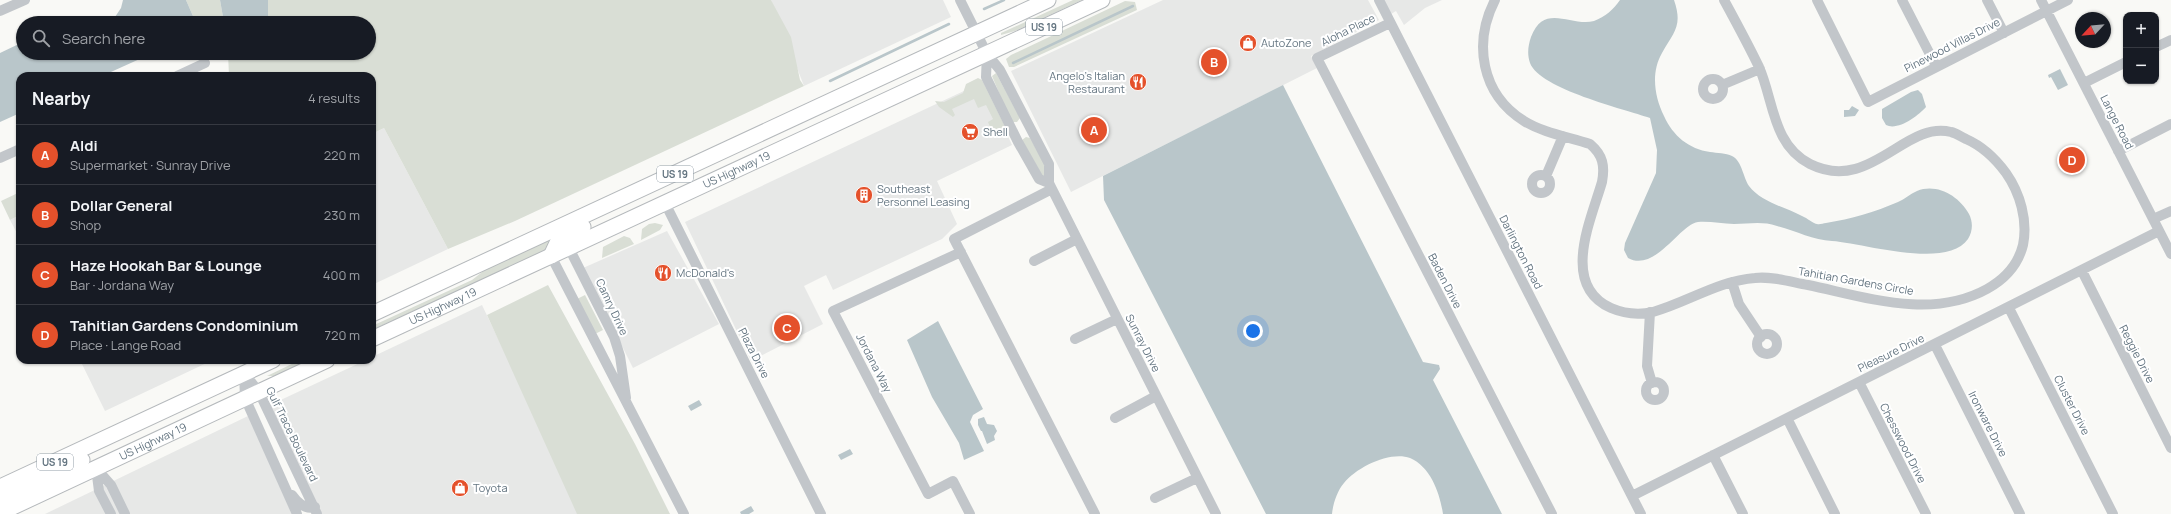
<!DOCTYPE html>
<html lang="en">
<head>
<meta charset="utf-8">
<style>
  :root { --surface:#171b24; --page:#20242c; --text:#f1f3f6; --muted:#9ea1a6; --line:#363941; --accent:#e4512b }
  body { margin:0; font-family:Manrope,sans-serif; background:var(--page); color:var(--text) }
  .controls { position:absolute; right:12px; top:12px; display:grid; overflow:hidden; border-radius:8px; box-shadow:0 1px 3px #0004 }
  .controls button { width:36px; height:36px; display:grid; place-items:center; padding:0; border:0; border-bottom:1px solid var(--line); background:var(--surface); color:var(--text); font:20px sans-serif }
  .compass { position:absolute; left:2075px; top:12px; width:36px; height:36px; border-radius:50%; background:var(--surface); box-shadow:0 1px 3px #0004; rotate:244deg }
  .you { position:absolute; left:1253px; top:331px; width:14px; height:14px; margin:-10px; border:3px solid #fff; border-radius:50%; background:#1a73e8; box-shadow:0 0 0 6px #1a73e833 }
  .badge { display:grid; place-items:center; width:26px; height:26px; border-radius:50%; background:var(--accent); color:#fff; font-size:13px; font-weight:700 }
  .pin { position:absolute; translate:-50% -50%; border:2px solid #fff; box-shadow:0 1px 4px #0006 }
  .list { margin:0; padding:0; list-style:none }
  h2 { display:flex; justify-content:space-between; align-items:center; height:52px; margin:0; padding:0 16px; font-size:17px }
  h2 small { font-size:13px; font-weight:400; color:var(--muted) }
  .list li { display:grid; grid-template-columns:26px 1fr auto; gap:12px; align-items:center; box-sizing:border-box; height:60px; padding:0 16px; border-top:1px solid var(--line) }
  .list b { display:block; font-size:15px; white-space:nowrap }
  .list p { margin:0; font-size:13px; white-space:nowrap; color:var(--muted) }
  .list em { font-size:13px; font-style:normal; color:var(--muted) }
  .icon { flex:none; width:22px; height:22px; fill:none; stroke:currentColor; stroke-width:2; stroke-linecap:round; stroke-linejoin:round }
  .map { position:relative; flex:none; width:2171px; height:514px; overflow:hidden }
  .search { position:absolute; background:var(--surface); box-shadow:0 1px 3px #0004; left:16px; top:16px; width:360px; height:44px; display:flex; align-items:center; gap:10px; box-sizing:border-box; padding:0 14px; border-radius:22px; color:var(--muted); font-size:15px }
  .panel { position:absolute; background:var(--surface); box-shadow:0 1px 3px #0004; left:16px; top:72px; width:360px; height:292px; border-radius:12px }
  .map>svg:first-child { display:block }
  .built { fill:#e7e8e7 }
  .green { fill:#d9ded5 }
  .water { fill:#b9c6ca }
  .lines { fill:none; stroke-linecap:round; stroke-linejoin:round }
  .stream { stroke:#b9c6ca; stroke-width:2.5 }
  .highway-casing { stroke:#b5b9bc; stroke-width:17 }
  .minor { stroke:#c2c6ca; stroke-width:10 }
  .highway { stroke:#fff; stroke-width:15 }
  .labels { text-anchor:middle; stroke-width:4; stroke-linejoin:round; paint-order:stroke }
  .shield { fill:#fff; stroke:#929ea7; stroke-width:1 }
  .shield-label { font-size:10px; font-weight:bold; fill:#647581 }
  .street-label { font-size:11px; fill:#647581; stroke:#fff }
  .poi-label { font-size:11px; fill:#647581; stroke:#fff; text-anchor:start }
</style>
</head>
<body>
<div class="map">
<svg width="2171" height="514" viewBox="0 0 2171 514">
  <rect width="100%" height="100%" fill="#f9f9f6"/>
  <path class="built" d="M771,0H943L951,17L804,86Z
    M1163,0H1368L1379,20L1311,56L1317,68L1071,192L1011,71Z
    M1384,0H1442L1425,8L1404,25L1396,11L1391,14Z
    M983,82L1012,145L937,181L957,224L942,239L833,290L826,275L804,286L823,324L751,361L685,222Z
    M384,128L448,249L372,285V134Z
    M20,215V239L10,220Z
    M667,231L719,324L633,368L583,268Z
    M482,305L531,408L578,514H322L270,405L366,360H372V357Z
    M80,360H213L105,411Z
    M248,416L292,514H45Z"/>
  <path class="green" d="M186,0H220L224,23H196Z
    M268,0H771L791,37L800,80L804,86L515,221L448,249L384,128L372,134V76H229L228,53H233L236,59H245L246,53H369V23H268Z
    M1073,0H1082L1015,31L1001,35V33Z
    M1125,1L1135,2L1137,10L1014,67H1009L1006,59L1011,55Z
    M996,73L1020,118L1017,122H1013L1010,119L992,76Z
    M978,78L982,80L1006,128L1003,134C993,135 991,129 988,122L993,119L986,105L978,108L974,99L952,109L955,115L953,117L939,107L935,101L944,102L963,93L966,84Z
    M1026,137L1030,138L1047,169L1043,177L1022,140Z
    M20,192V215L10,220L1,201Z
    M655,223L663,225L660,230L641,240L642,229L649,224Z
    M557,236L548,249L372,330V326L472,280L486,269Z
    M624,236L630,238L634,244L602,258L603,247Z
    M548,285L635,444L670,514H577L487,315Z
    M585,295L603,330L595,334L577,299Z
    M300,360H309L274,376H267Z"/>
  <path class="water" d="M123,0H186L196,23H111L121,8Z
    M220,0H268V23H224Z
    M1620,0H1674C1683,26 1674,32 1662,53C1651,72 1654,96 1664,116C1673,136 1689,149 1710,152C1717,153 1726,153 1732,156C1742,161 1743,177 1749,186C1761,202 1785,207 1802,216C1807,218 1814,224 1817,224C1820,225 1823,223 1826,223C1851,219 1875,212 1898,202C1905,199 1910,194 1917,191C1937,183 1959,196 1969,214C1973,222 1973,231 1968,239C1947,270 1863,243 1832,241C1813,240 1796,231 1777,226C1762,221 1749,224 1734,224C1722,224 1710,221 1698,222C1680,224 1655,273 1628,258L1624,250L1625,243L1656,173L1657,150L1650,118C1624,109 1540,89 1530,63C1527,54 1528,46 1531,37C1544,2 1571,27 1594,21C1605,17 1614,9 1620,0Z
    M23,42V53H153L102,76H20V113L0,122V53Z
    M233,53H246L245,59L236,60Z
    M2060,69L2068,85L2058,90L2051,77L2049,78L2048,75Z
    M1283,85L1423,362L1439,365L1440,369L1433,380L1502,514H1443C1440,494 1431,467 1410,458C1390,451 1357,467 1344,483C1337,491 1333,504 1332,514H1266L1104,200L1103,176Z
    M1918,90L1922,94L1926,107C1918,116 1898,131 1886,125L1882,118V109L1911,92Z
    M1852,106L1859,110L1855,116L1844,117V110H1849Z
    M938,321L983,409L973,415L970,422L984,451L964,460L959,443L932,397L907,340Z
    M699,400L702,405L691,411L688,406Z
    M984,417L987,424L994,425L997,431L994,436L995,440L987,444L982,431H981L978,425V419Z
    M850,449L853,454L841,460L838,455Z
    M751,506L754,511L749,514H741L740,512Z"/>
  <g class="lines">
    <path class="stream" d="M984,9L1004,0
      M1013,63L1133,6
      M830,81L949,24"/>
    <defs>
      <g id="highway">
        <path d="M551,256L558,241L583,227"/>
        <path d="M372,314L1048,0"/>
        <path id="s1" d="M372,339L1102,0"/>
        <path d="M0,487L273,360"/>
        <path d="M0,500L82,460"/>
        <path id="s2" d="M0,513L327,360"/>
      </g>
    </defs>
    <use href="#highway" class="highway-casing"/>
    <path class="minor" d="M960,0L987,54L1000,70L1049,164V183L1052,189L1216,514
      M1379,0L1641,514
      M1495,0C1473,43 1481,94 1524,121C1543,133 1569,137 1590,144C1603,155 1605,166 1602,182C1591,220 1560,285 1611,308C1625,314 1639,315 1653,312C1688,302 1718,281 1755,278C1772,276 1791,282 1808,285C1866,297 1931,320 1987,289C2005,279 2018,265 2023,245C2028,220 2020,193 2006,173C1995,158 1982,146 1966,139C1961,137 1956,133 1951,132C1905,120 1870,194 1810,164C1772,144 1774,101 1759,67C1748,44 1736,22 1724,0
      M1817,0L1868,102L2068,0
      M1902,0L1936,66
      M1987,0L2004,33
      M2041,0L2171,254
      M0,11L25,0
      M1390,23L1317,58L1552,514
      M2156,47L2171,40
      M987,54L986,77L1018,142L1039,179L1049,183
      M177,76L205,63
      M1703 89a10 10 0 1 1 20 0a10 10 0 1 1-20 0Z
      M2084,83L2126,62
      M1722,85L1760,69
      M2118,151L2171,124
      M0,158L20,149
      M1532 184a9 9 0 1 1 18 0a9 9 0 1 1-18 0Z
      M1546,176L1563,136
      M1052,189L954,239L1095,514
      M665,203L821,514
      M2153,219L2171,211
      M569,248L614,337L620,356L626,398
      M961,252L833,311L928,494L953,481L970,514
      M551,256L684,514
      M1034,261L1077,239
      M2082,271L2171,448
      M1732,282L1739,304L1761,337
      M2009,308L2113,514
      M1650,312L1647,366L1652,383
      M1757 344a10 10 0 1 1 20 0a10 10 0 1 1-20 0Z
      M1075,339L1117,319
      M1935,345L2020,514
      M244,373L259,392L317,514
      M244,373L245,398L297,514
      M1646 391a9 9 0 1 1 18 0a9 9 0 1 1-18 0Z
      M1859,382L1926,514
      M1115,418L1156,396
      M1787,418L1835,514
      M1713,455L1743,514
      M96,468L111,485L125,514
      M96,468L99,491L111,514
      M292,495C297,502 305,510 315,507
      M1632,496L2159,231
      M1155,498L1197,478"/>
    <use href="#highway" class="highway"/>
  </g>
  <defs>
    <symbol id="shop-disc" viewBox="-11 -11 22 22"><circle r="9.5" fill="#e4512b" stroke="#fff"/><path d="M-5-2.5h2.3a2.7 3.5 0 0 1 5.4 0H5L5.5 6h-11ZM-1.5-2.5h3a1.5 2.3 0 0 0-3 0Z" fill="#fff"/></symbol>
    <symbol id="restaurant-disc" viewBox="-11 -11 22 22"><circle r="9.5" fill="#e4512b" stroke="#fff"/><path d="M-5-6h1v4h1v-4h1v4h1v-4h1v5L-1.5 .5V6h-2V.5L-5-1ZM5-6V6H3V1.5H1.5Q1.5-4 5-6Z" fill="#fff"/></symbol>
    <symbol id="supermarket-disc" viewBox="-11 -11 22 22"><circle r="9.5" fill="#e4512b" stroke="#fff"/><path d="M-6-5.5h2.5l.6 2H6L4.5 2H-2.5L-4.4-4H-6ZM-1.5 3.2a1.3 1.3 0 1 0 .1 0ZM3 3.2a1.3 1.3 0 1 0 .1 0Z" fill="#fff"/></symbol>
    <symbol id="building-disc" viewBox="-11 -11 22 22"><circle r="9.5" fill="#e4512b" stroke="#fff"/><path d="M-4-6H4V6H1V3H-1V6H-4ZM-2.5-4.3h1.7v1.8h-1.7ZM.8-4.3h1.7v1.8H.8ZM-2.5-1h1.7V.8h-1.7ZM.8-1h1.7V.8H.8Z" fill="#fff"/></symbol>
  </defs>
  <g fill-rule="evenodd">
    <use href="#shop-disc" x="1238" y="33" width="20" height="20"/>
    <use href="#restaurant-disc" x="1128" y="72" width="20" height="20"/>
    <use href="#supermarket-disc" x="960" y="122" width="20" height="20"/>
    <use href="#building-disc" x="854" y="185" width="20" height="20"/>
    <use href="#restaurant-disc" x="653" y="263" width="20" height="20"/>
    <use href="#shop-disc" x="450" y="478" width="20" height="20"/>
  </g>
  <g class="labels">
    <g class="shield">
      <rect x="1026" y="19" width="36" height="16" rx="3"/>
      <rect x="657" y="166" width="36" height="16" rx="3"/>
      <rect x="37" y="454" width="36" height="16" rx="3"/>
    </g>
    <g class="shield-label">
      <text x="1044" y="31">US 19</text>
      <text x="675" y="178">US 19</text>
      <text x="55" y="466">US 19</text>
    </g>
    <g class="street-label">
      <text transform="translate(1348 30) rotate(-26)" y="4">Aloha Place</text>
      <text transform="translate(1952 45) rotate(-27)" y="4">Pinewood Villas Drive</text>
      <text transform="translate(2117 122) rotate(63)" y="4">Lange Road</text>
      <text dy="4" stroke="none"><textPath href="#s1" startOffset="402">US Highway 19</textPath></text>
      <text transform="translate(1521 252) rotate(63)" y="4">Darlington Road</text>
      <text transform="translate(1445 281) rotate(63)" y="4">Baden Drive</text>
      <text transform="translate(1856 281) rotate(10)" y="4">Tahitian Gardens Circle</text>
      <text dy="4" stroke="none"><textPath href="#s1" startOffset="78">US Highway 19</textPath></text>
      <text transform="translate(612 307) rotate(65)" y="4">Camry Drive</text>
      <text transform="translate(1143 343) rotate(63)" y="4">Sunray Drive</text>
      <text transform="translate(754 353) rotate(63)" y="4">Plaza Drive</text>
      <text transform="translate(1891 353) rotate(-26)" y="4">Pleasure Drive</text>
      <text transform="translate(2137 354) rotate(63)" y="4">Reggie Drive</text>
      <text transform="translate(874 363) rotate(63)" y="4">Jordana Way</text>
      <text transform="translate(2072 405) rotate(63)" y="4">Cluster Drive</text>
      <text transform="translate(1988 424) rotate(63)" y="4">Ironware Drive</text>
      <text transform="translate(292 434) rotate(64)" y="4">Gulf Trace Boulevard</text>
      <text dy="4" stroke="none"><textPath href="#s2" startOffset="169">US Highway 19</textPath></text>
      <text transform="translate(1903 443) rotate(63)" y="4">Chesswood Drive</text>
    </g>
    <g class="poi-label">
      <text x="1261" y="47">AutoZone</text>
      <text x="1125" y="80" text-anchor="end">Angelo's Italian<tspan x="1125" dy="13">Restaurant</tspan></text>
      <text x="983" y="136">Shell</text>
      <text x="877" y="193">Southeast<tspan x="877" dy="13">Personnel Leasing</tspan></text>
      <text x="676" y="277">McDonald's</text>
      <text x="473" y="492">Toyota</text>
    </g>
  </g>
</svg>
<div class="controls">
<button>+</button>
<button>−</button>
</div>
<svg class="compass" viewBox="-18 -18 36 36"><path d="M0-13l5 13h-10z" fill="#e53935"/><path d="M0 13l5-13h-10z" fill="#9ea1a6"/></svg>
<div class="you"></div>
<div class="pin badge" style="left:1094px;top:130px">A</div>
<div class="pin badge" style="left:1214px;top:62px">B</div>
<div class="pin badge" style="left:787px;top:328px">C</div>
<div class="pin badge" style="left:2072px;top:160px">D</div>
<div class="search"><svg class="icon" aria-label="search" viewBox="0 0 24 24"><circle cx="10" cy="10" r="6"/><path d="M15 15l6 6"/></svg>Search here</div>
<section class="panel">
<h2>Nearby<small>4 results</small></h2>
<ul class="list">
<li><span class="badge">A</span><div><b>Aldi</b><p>Supermarket · Sunray Drive</p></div><em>220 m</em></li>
<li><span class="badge">B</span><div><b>Dollar General</b><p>Shop</p></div><em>230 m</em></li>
<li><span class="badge">C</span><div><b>Haze Hookah Bar &amp; Lounge</b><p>Bar · Jordana Way</p></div><em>400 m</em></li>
<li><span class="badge">D</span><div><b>Tahitian Gardens Condominium</b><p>Place · Lange Road</p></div><em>720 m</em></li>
</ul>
</section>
</div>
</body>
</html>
